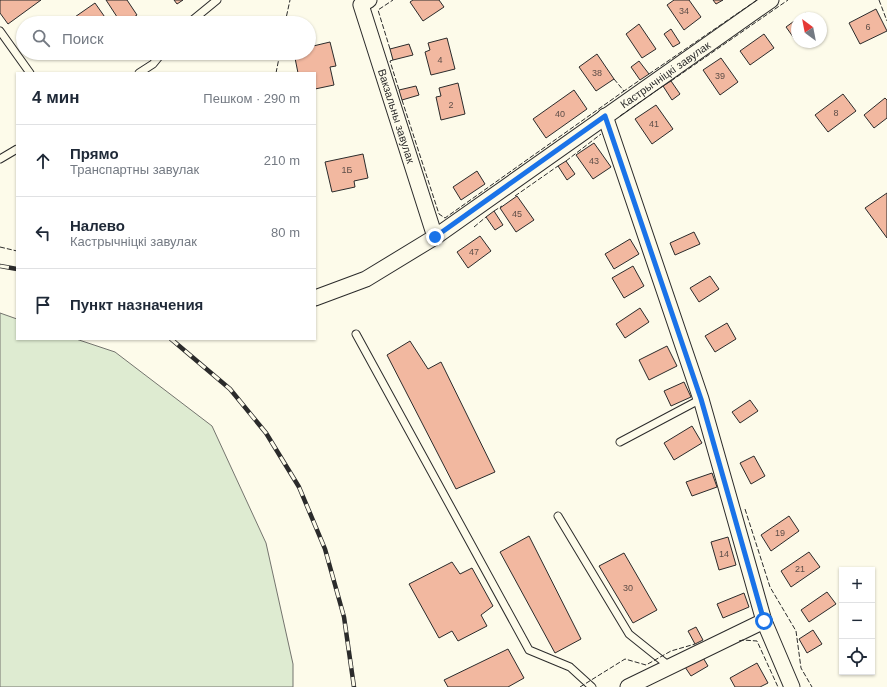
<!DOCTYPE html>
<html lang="ru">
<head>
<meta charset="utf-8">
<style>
  :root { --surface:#fff; --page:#f6f6f7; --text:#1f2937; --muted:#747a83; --line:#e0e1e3 }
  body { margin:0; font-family:Arial,sans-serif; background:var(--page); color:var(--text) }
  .controls { position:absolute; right:12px; bottom:12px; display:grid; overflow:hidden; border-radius:0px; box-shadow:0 1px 3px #0004 }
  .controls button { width:36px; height:36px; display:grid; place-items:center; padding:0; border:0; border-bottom:1px solid var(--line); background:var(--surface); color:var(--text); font:20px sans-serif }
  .compass { position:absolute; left:791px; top:12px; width:36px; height:36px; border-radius:50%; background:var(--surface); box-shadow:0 1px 3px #0004; rotate:328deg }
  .stop { position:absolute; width:12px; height:12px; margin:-9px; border:3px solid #1a73e8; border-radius:50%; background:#fff }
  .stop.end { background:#1a73e8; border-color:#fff; box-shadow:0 1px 4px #0008 }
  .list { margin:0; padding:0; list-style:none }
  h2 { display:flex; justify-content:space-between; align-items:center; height:52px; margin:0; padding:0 16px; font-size:17px }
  h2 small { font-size:13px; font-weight:400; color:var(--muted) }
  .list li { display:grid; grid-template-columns:26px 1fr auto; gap:12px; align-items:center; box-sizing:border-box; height:72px; padding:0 16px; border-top:1px solid var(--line) }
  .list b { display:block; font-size:15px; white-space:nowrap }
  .list p { margin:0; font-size:13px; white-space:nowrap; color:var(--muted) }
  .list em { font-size:13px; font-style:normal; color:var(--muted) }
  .icon { flex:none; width:22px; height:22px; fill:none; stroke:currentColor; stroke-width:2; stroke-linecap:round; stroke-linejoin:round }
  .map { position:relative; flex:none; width:887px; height:687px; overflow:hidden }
  .search { position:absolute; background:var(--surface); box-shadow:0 1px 3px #0004; left:16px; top:16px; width:300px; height:44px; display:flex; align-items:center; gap:10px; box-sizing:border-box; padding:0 14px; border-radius:22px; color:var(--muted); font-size:15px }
  .panel { position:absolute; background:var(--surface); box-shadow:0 1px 3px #0004; left:16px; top:72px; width:300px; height:268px; border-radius:0px }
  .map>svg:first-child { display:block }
  .green { fill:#deebd1; stroke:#74746e }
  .building { fill:#f2b8a0; stroke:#2b2b2b }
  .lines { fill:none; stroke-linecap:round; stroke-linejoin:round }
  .service-casing { stroke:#2b2b2b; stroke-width:9 }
  .minor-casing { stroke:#2b2b2b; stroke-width:17 }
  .service { stroke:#fdfbea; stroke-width:7 }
  .minor { stroke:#fdfbea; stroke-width:15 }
  .rail-casing { stroke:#2b2b2b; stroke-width:4.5 }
  .rail { stroke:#fdfbea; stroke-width:3; stroke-dasharray:9; stroke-linecap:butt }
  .fence { stroke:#2b2b2b; stroke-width:1; stroke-dasharray:5 2; stroke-linecap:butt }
  .route { stroke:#1a73e8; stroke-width:5 }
  .labels { text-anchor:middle; stroke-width:3; stroke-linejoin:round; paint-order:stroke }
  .number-label { font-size:9px; fill:#5d4e48 }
  .street-label { font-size:11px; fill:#2b2b2b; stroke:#fdfbea }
</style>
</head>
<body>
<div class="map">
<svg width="887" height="687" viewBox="0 0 887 687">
  <rect width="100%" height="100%" fill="#fdfbea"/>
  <path class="green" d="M0,313L17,319V339H76L115,352L212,426L266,543L293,664V687H0Z"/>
  <path class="building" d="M0,0H41L8,24L0,13Z
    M106,0H127L137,15L125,23H121Z
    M174,0H183L177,4Z
    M413,0H439L444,7L423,21L410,2Z
    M674,0H689L701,17L684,30L667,5Z
    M713,0H723L716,4Z
    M95,3L109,23H74L72,19Z
    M876,9L887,31L860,44L849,23Z
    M806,13L809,18H799Z
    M797,19V41H796L786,27Z
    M639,24L656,49L642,58L626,34Z
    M671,29L680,43L673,47L664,34Z
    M764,34L774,48L750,65L740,51Z
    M447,38L455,69L431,75L425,52L430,50L428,43Z
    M330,42L336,66L330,67L334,85L315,89V73H298L294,53H309V47Z
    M409,44L413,55L393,60L390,49Z
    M597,54L614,79L596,91L579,67Z
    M721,58L738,82L720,95L703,70Z
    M639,61L649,74L640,80L631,67Z
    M671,81L680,94L672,100L663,86Z
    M458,83L465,114L441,120L436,97L441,96L439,88Z
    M416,86L419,95L402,100L399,90Z
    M574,90L587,109L546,138L533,119Z
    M843,94L856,111L828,132L815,115Z
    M885,98L887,100V118L874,128L864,115Z
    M656,105L673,129L652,144L635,119Z
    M594,143L611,167L593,179L576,155Z
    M363,154L368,178L354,181L355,187L332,192L325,162Z
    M566,161L575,174L567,180L558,166Z
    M477,171L485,184L461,200L453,187Z
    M887,193V238L865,208Z
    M517,196L534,220L516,232L500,208Z
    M494,211L503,225L495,230L486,217Z
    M694,232L700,244L675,255L670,243Z
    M480,236L491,251L468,268L457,252Z
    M630,239L639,254L614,269L605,254Z
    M633,266L644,286L624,298L612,278Z
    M710,276L719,289L699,302L690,288Z
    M640,308L649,322L625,338L616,324Z
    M727,323L736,339L715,352L705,336Z
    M410,341L428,369L441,362L495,472L456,489L387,355Z
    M667,346L677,366L649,380L639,360Z
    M684,382L691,397L671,406L664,391Z
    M750,400L758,411L740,423L732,412Z
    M692,426L702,443L674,460L664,443Z
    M754,456L765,476L751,484L740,463Z
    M712,473L717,487L692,496L686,482Z
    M789,516L799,531L771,551L761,535Z
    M529,536L581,639L555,653L500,552Z
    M728,537L736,565L719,570L711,542Z
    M809,552L820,567L791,587L781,571Z
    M624,553L657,610L633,623L599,566Z
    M452,562L460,574L472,568L493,606L481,615L487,626L458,641L452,631L439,638L409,584Z
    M827,592L836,604L809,622L801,610Z
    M744,593L749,607L723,618L717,604Z
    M696,627L703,640L695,644L688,631Z
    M813,630L822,644L807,653L799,639Z
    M508,649L524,678L508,687H448L444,680Z
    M702,656L708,666L691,676L685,667Z
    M757,663L768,683L760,687H735L730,678Z"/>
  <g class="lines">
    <defs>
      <path id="service" d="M189,23L217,0
        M0,31L30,73
        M139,73L153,64L162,53
        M0,159L17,149
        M356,334L529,650L570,667L592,687
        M620,442L701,399
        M558,516L629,634L669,666"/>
      <g id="minor">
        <path id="s1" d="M369,0L361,5L435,237"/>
        <path d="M605,116L701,399L764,621L792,687"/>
        <path id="s2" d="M315,298L366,279L435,237L771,0"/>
        <path d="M628,687L764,621"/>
      </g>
    </defs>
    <use href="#service" class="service-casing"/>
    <use href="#minor" class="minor-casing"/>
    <use href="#service" class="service"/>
    <use href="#minor" class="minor"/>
    <defs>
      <path id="rail" d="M0,266L17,269
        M171,339L230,389L266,433L299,487L325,549L344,617L354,687"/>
    </defs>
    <use href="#rail" class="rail-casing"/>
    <use href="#rail" class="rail"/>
    <path class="fence" d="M879,0L887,21
      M285,23L290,0
      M390,49L378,10L393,0
      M393,60L390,61L399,90
      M276,73L280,53
      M649,74L757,0
      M614,79L624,91L640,80
      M671,81L788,0
      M402,100L439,214L445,218L624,91
      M620,116L663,86
      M566,161L601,134
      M515,196L558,166
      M494,211L502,206
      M474,227L486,217
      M0,247L17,251
      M745,509L770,587L796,631L801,668L812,687
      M739,641L743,640L757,641L778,687
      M580,687L625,659L646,665L671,651L695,644"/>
  </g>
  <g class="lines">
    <path class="route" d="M435,237L605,116L701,399L764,621"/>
  </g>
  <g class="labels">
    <g class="number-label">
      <text x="684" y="14">34</text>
      <text x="868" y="30">6</text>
      <text x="440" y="63">4</text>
      <text x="597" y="76">38</text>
      <text x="720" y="79">39</text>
      <text x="451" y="108">2</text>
      <text x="836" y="116">8</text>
      <text x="560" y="117">40</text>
      <text x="654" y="127">41</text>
      <text x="594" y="164">43</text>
      <text x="347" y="173">1Б</text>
      <text x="517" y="217">45</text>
      <text x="474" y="255">47</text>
      <text x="780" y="536">19</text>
      <text x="724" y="557">14</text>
      <text x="800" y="572">21</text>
      <text x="628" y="591">30</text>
    </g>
    <g class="street-label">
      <text dy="4" stroke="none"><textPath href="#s2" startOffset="417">Кастрычніцкі завулак</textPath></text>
      <text dy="4" stroke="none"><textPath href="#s1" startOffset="126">Вакзальны завулак</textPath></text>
    </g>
  </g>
</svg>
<div class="controls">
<button>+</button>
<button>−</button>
<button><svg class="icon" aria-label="locate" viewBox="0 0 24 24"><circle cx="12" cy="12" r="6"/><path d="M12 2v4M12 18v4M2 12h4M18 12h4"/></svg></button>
</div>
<svg class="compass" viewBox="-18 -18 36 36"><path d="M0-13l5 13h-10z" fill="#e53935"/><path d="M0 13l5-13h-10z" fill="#747a83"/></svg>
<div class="stop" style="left:764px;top:621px"></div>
<div class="stop end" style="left:435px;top:237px"></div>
<div class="search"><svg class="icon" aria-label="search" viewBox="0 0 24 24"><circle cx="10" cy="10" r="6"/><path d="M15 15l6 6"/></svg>Поиск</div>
<section class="panel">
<h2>4 мин<small>Пешком · 290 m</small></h2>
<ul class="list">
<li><svg class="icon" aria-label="ahead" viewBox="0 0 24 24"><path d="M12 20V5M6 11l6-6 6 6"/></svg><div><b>Прямо</b><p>Транспартны завулак</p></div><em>210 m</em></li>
<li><svg class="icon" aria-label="left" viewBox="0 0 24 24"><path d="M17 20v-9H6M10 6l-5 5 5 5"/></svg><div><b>Налево</b><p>Кастрычніцкі завулак</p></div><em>80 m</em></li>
<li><svg class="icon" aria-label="arrive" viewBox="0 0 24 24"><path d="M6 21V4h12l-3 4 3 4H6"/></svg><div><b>Пункт назначения</b></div></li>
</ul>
</section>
</div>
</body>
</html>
